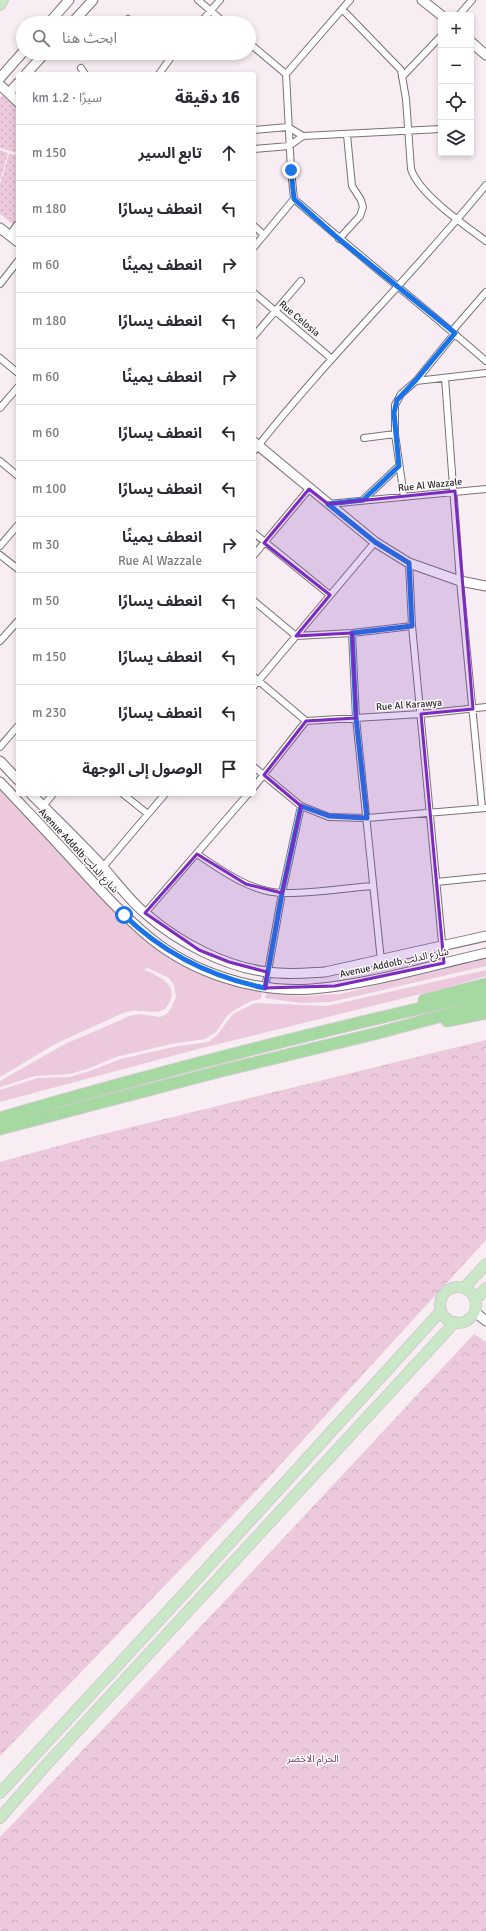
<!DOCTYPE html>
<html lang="ar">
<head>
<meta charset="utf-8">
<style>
  :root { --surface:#fff; --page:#f7f7f7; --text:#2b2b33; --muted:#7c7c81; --line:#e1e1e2 }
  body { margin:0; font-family:Signika,"Noto Sans Arabic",sans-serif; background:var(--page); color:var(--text); direction:rtl }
  .controls { position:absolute; right:12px; top:12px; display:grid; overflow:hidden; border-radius:4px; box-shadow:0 2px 6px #0003 }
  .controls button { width:36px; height:36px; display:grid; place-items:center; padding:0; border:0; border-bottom:1px solid var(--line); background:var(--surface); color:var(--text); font:20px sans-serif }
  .stop { position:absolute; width:12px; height:12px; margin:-9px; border:3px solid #1a73e8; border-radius:50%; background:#fff }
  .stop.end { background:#1a73e8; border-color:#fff; box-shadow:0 1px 4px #0008 }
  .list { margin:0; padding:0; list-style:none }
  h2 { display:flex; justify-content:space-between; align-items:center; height:52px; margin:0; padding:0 16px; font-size:17px }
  h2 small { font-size:13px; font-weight:400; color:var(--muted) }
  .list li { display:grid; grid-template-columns:26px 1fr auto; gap:12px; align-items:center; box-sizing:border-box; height:56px; padding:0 16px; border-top:1px solid var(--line) }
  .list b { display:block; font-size:15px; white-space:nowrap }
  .list p { margin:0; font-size:13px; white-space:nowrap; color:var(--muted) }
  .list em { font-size:13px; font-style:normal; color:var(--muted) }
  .icon { flex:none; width:22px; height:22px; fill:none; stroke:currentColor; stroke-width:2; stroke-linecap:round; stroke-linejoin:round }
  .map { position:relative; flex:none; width:486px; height:1931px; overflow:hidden; direction:ltr }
  .search { position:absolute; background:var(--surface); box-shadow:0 2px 6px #0003; left:16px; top:16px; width:240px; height:44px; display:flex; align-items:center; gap:10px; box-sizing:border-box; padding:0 14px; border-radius:22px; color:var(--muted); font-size:15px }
  .panel { position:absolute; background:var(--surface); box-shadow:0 2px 6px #0003; left:16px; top:72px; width:240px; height:724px; border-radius:4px; direction:rtl }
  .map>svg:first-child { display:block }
  .grass { fill:url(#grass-dots) }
  .forest { fill:url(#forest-crowns) }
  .garden { fill:#ecc9dc }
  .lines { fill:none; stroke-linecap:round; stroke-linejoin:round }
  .street-casing { stroke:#7a7276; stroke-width:8 }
  .secondary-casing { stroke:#7a7276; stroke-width:11 }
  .primary-casing { stroke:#cdcccc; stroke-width:12 }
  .highway-casing { stroke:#cdcccc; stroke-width:13 }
  .street { stroke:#fff; stroke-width:6 }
  .secondary { stroke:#fff; stroke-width:9 }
  .primary { stroke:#cae8c7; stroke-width:10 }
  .highway { stroke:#a6d8a2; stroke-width:11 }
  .route { stroke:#1a73e8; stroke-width:5 }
  .marked { fill:#7b2cbf; fill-opacity:0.2; stroke:#7b2cbf; stroke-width:3; stroke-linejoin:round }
  .labels { text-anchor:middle; stroke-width:3; stroke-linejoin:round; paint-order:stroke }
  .street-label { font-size:10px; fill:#2d2a2c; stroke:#fffdfe }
  .park-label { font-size:10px; fill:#764662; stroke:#fffdfe }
</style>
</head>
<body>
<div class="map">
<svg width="486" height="1931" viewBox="0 0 486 1931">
  <defs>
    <pattern id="grass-dots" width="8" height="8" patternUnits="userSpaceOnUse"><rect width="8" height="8" fill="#ecc9dc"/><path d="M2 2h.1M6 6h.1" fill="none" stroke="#cbadbd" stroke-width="1.8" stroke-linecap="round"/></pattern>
    <pattern id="forest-crowns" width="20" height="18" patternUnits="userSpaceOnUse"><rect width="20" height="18" fill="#ecc9dc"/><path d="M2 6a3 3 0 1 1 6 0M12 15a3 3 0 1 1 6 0" fill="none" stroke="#cbadbd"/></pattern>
  </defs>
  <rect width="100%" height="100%" fill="#f7edf2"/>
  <path class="grass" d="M3,95L18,107V153L0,148V98Z
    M0,150L8,153L0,180Z
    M9,154L18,155V218L13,224L0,214V184Z"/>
  <path class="forest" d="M486,1040V1240L259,1488L0,1756V1162L87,1138Z
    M474,1334L486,1342V1931H0V1837L220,1606Z"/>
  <path class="garden" d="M0,788L132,930L167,955L190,969L231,985L262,992L261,999L251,1001L233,1011L227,1016L216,1032L205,1039L171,1044L116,1057L87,1069L70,1074L35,1076L0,1087V1081L65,1044L130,1016L139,1014L160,1017L167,1014L171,1008L176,997L174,985L169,978L146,967L145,970C162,978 183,987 165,1009C154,1016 139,1007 123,1013L55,1044L0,1077Z
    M486,959V966L331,1002L301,1003L265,998L266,993L301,996L340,994Z
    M486,970V976L449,987L202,1048L0,1102V1090L38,1078L70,1077L93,1070L121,1059L173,1047L208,1042L217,1035L233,1014L255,1003L327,1006Z"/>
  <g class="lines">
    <defs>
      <path id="street" d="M198,0L225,23
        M350,0L286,74L291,170L294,199C357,254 423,306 486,361
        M342,9L401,70L406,99L411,169C419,194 464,225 486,241
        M459,15L472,0
        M128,19L132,23
        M200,23L220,0
        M249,43L286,74
        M81,68L85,74
        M159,74L174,53
        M402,77L441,36
        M254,130L288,127L303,136
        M303,136L441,129
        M254,149L289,146L303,136
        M254,226L264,235
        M339,239L360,216L363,207L361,200L352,186L347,135
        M254,247L294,199
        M0,284L18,261
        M254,293L332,359
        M452,331L486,292
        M254,336L301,281
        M0,358L18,373
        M445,378L460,581L482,808
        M416,381L486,373
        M0,408L18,387
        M364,438L395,434
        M254,451C327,358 412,276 486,185
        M0,461L18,476
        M404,497L395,434V405L401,394L416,381L455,333
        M363,500L399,466
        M328,504L486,489
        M254,533L330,595
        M0,546L18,525
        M0,555L18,569
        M254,555L309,489
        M409,563L412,626L444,963
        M254,601L296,636L352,633L412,626
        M352,633L356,718L381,961
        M0,641L18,621
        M254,677L306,721L421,714L486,707
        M254,686L375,542
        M0,747L18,726
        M254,767L301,806L329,817L367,818L486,808
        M254,787L306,721
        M123,794L148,814
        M43,806L53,794
        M197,854C222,871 251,892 283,893C310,894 345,888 373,886
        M103,867L165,794
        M436,882L486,877
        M145,913L248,794
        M265,988L282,893L301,806"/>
      <path id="secondary" d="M422,0L441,15
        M49,23L69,0
        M72,23L93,0
        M471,42L486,55
        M26,74L45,53
        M0,78L23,52
        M0,85L18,102
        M9,93L18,83
        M0,228L18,242
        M11,236L18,226
        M254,442L375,542L409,563L460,581L486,586
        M0,761L18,780
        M0,782C27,811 54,839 80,868C102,892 124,916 149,937C193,973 254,993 312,989C371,984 429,966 486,953
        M31,794C55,818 80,842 103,867C117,883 130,901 146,914C178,942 225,967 268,972C287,975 306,973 325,972L486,936
        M475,1312L486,1321"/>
      <path id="primary" d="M0,5L3,0
        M440 1305a18 18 0 1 1 36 0a18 18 0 1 1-36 0Z
        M464,1288L486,1264
        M476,1299L486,1288
        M0,1793L178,1600L441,1311
        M0,1818L47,1764L455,1322"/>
      <path id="highway" d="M424,1000L486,984
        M447,1021L486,1013
        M0,1118C161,1071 323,1030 486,993
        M0,1129L221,1071L378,1033L486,1004"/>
    </defs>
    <use href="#street" class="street-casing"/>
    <use href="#secondary" class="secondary-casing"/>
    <use href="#primary" class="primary-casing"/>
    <use href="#highway" class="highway-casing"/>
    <use href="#street" class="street"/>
    <use href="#secondary" class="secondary"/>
    <use href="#primary" class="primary"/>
    <use href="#highway" class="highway"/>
  </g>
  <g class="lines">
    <path class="route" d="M124,915C163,953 211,977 265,988L282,893L301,806L329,816L367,818L356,718L352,633L412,626L409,563L375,542L328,504L363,500L399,466L394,413L397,400L416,380L455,333L339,239L294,199L291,170"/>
  </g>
  <path class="marked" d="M309,489L328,504L455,491L473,709L421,714L444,963L335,986L265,988L267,972L229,962L199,950L145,913L197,854L246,884L282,893L301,806L264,775L306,721L356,718L352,633L296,636L330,595L264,543Z"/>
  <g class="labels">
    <g class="street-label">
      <text transform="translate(300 318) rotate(40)" y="4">Rue Celosia</text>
      <text transform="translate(430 484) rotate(-6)" y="4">Rue Al Wazzale</text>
      <text transform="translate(409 704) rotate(-4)" y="4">Rue Al Karawya</text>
      <text transform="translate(79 850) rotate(47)" y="4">Avenue Addolb شارع الدلب</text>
      <text transform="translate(394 962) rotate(-12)" y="4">Avenue Addolb شارع الدلب</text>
    </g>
    <g class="park-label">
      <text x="313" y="1762">الحزام الاخضر</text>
    </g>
  </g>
</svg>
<div class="controls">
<button>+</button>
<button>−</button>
<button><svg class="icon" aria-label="locate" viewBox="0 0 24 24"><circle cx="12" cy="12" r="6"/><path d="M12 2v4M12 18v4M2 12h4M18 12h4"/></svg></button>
<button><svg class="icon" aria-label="layers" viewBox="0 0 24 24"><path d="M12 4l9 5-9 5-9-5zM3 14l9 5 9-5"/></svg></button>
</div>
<div class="stop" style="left:124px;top:915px"></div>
<div class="stop end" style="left:291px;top:170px"></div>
<div class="search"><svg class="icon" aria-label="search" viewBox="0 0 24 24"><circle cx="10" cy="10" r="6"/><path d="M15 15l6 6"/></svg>ابحث هنا</div>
<section class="panel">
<h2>16 دقيقة<small>سيرًا · 1.2 km</small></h2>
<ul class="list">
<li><svg class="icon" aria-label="ahead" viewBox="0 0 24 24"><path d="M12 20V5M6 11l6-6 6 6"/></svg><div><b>تابع السير</b></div><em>150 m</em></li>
<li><svg class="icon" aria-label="left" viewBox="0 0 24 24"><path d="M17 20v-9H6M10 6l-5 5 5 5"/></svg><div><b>انعطف يسارًا</b></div><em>180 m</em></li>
<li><svg class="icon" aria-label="right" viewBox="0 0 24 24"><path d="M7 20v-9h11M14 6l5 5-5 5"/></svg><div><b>انعطف يمينًا</b></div><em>60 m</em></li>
<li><svg class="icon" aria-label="left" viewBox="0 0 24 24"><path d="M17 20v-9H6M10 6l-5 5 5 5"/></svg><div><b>انعطف يسارًا</b></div><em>180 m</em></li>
<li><svg class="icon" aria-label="right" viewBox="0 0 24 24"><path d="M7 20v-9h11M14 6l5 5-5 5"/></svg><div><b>انعطف يمينًا</b></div><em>60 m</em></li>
<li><svg class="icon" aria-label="left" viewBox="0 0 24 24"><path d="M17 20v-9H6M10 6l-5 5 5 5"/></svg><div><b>انعطف يسارًا</b></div><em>60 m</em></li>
<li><svg class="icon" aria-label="left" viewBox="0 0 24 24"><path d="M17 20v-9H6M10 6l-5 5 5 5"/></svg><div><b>انعطف يسارًا</b></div><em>100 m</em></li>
<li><svg class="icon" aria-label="right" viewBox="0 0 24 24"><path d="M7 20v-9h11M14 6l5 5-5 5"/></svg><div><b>انعطف يمينًا</b><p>Rue Al Wazzale</p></div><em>30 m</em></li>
<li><svg class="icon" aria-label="left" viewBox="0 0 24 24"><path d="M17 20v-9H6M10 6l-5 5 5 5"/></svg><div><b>انعطف يسارًا</b></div><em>50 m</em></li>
<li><svg class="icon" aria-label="left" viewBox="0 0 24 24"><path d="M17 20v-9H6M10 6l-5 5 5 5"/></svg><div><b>انعطف يسارًا</b></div><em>150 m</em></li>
<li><svg class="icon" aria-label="left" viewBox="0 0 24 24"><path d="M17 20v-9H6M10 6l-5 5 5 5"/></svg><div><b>انعطف يسارًا</b></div><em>230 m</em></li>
<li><svg class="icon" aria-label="arrive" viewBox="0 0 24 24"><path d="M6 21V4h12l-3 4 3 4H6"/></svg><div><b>الوصول إلى الوجهة</b></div></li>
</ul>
</section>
</div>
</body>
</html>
